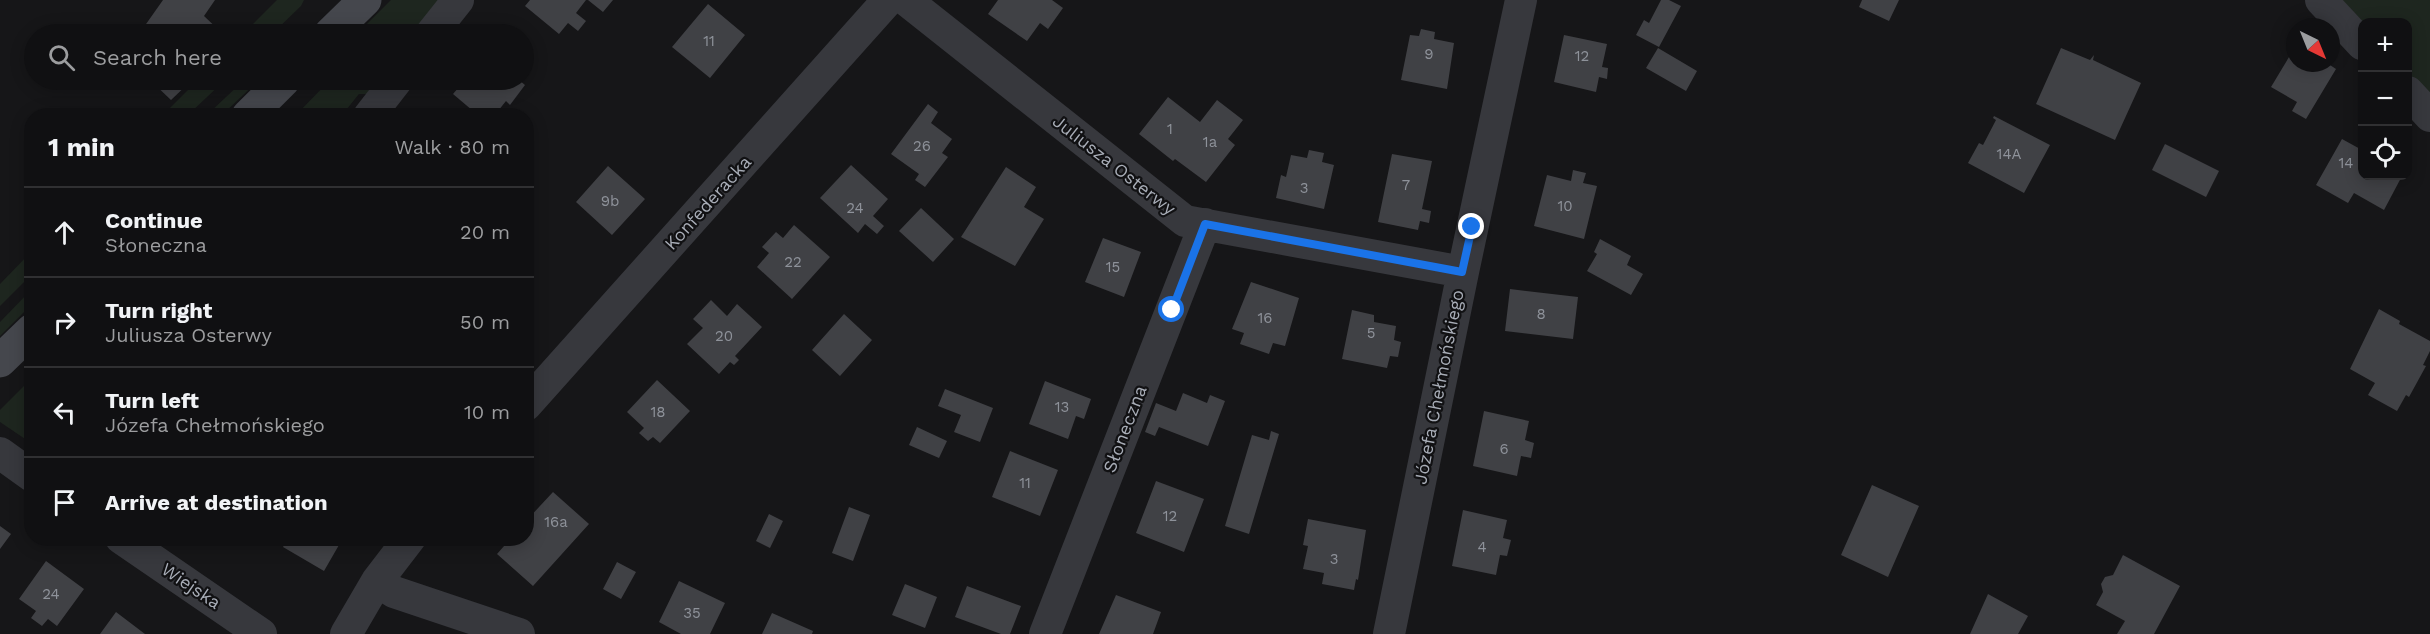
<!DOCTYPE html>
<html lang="en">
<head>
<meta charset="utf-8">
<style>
  :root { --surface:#101012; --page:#19191b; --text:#f1f3f6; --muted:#9c9d9f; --line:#303032 }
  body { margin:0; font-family:"Work Sans",sans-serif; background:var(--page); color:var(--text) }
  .controls { position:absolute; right:18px; top:18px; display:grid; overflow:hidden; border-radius:12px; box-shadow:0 3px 15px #0003 }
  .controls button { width:54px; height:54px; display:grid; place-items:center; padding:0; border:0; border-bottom:2px solid var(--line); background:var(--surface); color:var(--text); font:30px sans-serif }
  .compass { position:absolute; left:2286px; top:18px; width:54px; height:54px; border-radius:50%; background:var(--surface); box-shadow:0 3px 15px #0003; rotate:137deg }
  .stop { position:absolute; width:18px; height:18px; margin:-14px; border:4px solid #1a73e8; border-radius:50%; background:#fff }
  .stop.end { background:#1a73e8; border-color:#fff; box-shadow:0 2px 6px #0008 }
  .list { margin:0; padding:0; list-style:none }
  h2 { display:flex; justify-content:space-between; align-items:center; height:78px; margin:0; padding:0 24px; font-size:26px }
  h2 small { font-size:20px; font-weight:400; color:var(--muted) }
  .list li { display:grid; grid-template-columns:39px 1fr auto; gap:18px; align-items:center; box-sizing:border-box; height:90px; padding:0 24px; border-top:2px solid var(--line) }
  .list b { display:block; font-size:22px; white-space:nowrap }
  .list p { margin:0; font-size:20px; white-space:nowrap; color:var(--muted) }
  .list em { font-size:20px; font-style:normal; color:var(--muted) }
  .icon { flex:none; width:33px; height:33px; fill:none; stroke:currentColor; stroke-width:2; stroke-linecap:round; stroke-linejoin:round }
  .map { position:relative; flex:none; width:2430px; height:634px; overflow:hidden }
  .search { position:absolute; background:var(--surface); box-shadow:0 3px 15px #0003; left:24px; top:24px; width:510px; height:66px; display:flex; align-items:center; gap:15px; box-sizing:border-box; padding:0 21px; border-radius:33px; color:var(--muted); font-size:22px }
  .panel { position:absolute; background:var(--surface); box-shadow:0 3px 15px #0003; left:24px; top:108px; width:510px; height:438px; border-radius:24px }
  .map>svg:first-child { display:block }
  .green { fill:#1e261f }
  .building { fill:#404145 }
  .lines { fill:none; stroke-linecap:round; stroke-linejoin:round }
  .path { stroke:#3d3f44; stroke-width:4; stroke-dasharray:3 4.5; stroke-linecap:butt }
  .street { stroke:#37383d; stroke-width:32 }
  .secondary { stroke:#45474d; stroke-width:33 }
  .route { stroke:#1a73e8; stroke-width:8 }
  .labels { text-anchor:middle; stroke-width:4.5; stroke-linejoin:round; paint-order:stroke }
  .number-label { font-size:15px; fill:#8e929a }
  .street-label { font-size:18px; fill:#a8adb7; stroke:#111113 }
</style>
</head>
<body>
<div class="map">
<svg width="2430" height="634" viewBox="0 0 2430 634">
  <rect width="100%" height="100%" fill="#161618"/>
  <path class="green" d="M277,0H304L301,6L272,34H243Z
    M391,0H442L416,34H357Z
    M2342,0H2430V97L2408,72V22H2363Z
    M198,80H225L188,115H163Z
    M244,80H259L222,115H207Z
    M330,80H382L371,94H359L342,115L295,116Z
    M31,252V275L0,306V284Z
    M31,290V305L0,336V322Z
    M31,379V443L0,422V410Z"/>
  <path class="building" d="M163,0H215L204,16L223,34H139Z
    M530,0H586L576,13L586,21L578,31L568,23L559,34L525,6Z
    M588,0H613L603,12Z
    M998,0H1052L1063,8L1048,29L1040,23L1027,41L988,14Z
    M1661,0H1669L1681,6L1659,47L1636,35L1644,20L1649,23Z
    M1862,0H1899L1889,21L1859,7Z
    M708,4L745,35L710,78L672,47Z
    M1421,29L1435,32L1434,39L1454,43L1447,89L1401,80L1410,35L1419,36Z
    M1564,35L1607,44L1602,67L1608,68L1607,79L1599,77L1596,92L1554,82Z
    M2295,47V63H2327L2336,69L2306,119L2292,111L2297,102L2271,87Z
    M1658,48L1697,71L1686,91L1646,68Z
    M2061,48L2090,60L2094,55L2093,60L2141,83L2115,140L2036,104Z
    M150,80H192L171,100Z
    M465,80H519L525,85L510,105L506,101L494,116H479L453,94Z
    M1168,97L1200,122L1217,100L1243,120L1228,139L1235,145L1206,182L1175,159L1173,161L1139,134Z
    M928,104L938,112L931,123L952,139L942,153L948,157L925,187L915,180L919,174L891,154Z
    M1994,116L2050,145L2024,193L1968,163L1979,143L1983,145L1996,120L1993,118Z
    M2342,139L2362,150V176H2402L2384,210L2354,193L2348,203L2316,185Z
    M2165,144L2219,171L2206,197L2152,170Z
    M1309,150L1324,153L1322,162L1334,165L1324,209L1276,198L1281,175L1286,177L1291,155L1307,158Z
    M1392,154L1432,161L1422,209L1431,211L1429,223L1420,221L1418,230L1378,222Z
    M851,165L888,199L873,216L884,226L877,234L865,224L858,233L820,198Z
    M608,166L645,199L612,235L576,202Z
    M1006,167L1036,187L1024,207L1044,219L1015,266L961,237Z
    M1573,170L1586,173L1583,183L1597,186L1584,239L1534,226L1547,175L1571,181Z
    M921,208L954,239L933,262L899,231Z
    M794,225L830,257L792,299L757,267L769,253L762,247L776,232L783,238Z
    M1103,238L1141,252L1124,297L1085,282Z
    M1600,239L1631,256L1627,265L1643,274L1631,295L1587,271L1597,254L1594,252Z
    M1251,282L1299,298L1285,346L1273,343L1269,354L1240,344L1244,333L1232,329Z
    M1510,289L1578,297L1573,339L1505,331Z
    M711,300L727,316L737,304L762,327L735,356L739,360L734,365L730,362L719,374L687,344L703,328L693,319Z
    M2379,309L2400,321L2399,324L2430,341V351L2423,365L2426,366L2409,397L2406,395L2397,411L2368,395L2375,383L2350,369Z
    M1352,310L1374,315V322L1396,326L1394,340L1401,342L1398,357L1390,356L1387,368L1342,359Z
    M844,314L872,340L840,376L812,350Z
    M657,380L690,411L660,443L653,437L648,441L639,433L644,428L627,412Z
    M1045,381L1091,399L1084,419L1076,416L1068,439L1029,424Z
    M945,389L993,408L980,442L954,432L961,415L938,406Z
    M1183,393L1207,403L1210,395L1225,401L1208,446L1159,427L1155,436L1145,432L1156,403L1176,411Z
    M1484,411L1529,421L1525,440L1534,443L1531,458L1521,456L1517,476L1473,466Z
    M917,427L947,441L939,458L909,445Z
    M1271,431L1279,434L1249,534L1225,526L1252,435L1269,440Z
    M1010,451L1058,470L1040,516L992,497Z
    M1156,481L1204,499L1184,552L1136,533Z
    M1872,485L1919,506L1888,577L1841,555Z
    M553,492L589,524L533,586L497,554L511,538H526V521Z
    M849,507L870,515L853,561L832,553Z
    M1463,510L1507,520L1503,538L1511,540L1507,556L1500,555L1496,575L1452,566Z
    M769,514L783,521L770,548L756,541Z
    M1308,519L1366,530L1358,580L1356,579L1354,590L1322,584L1324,573L1303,569L1308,546L1303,545Z
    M0,526L11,534L0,549Z
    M288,538H343L324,571L283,547Z
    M2123,555L2180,586L2154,634H2117L2125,621L2096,605L2103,592L2101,584L2105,577L2113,575Z
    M46,561L84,589L57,626L48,619L42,626L31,618L36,611L19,599Z
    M617,562L636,572L621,599L603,589Z
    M679,581L725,603L710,634H681L659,622Z
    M905,584L937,597L925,628L892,615Z
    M967,586L1021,606L1010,634H1001L955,617Z
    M1988,594L2028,616L2018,634H1970Z
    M1116,595L1161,612L1153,634H1099Z
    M116,612L145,634H100Z
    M772,613L813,631L812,634H762Z"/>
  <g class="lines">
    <path class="path" d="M80,538L88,544"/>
    <path class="street" d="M906,0L1185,221L1463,272
      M2321,0L2362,44
      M431,34L458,0
      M2408,92L2430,116
      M369,116L397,80
      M526,405L888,0
      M0,453L32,476
      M121,538L261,634
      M377,581L394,592L519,634
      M346,634L377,581L410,538
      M1045,634L1205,224
      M1389,634L1463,272L1521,0"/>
    <path class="secondary" d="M330,34L365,0
      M248,116L284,80
      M0,361L32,330"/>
  </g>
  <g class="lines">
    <path class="route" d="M1172,310L1205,224L1462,272L1472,227"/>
  </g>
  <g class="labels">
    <g class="number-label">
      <text x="709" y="46">11</text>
      <text x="1429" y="59">9</text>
      <text x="1582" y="61">12</text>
      <text x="1170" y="134">1</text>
      <text x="1210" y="147">1a</text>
      <text x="922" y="151">26</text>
      <text x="2009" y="159">14A</text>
      <text x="2346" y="168">14</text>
      <text x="1406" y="190">7</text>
      <text x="1304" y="193">3</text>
      <text x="610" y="206">9b</text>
      <text x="1565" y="211">10</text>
      <text x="855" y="213">24</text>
      <text x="793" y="267">22</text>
      <text x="1113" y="272">15</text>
      <text x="1541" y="319">8</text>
      <text x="1265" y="323">16</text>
      <text x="1371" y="338">5</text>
      <text x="724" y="341">20</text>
      <text x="1062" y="412">13</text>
      <text x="658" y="417">18</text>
      <text x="1504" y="454">6</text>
      <text x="1025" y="488">11</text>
      <text x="1170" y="521">12</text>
      <text x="556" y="527">16a</text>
      <text x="1482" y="552">4</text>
      <text x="1334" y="564">3</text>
      <text x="51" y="599">24</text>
      <text x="692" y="618">35</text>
    </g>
    <g class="street-label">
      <text transform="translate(1114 165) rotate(38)" y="6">Juliusza Osterwy</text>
      <text transform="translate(708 203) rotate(-48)" y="6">Konfederacka</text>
      <text transform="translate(1439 387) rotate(-79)" y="6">Józefa Chełmońskiego</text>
      <text transform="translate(1125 429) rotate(-69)" y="6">Słoneczna</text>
      <text transform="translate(191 586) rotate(34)" y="6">Wiejska</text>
    </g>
  </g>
</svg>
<div class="controls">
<button>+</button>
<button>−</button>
<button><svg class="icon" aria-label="locate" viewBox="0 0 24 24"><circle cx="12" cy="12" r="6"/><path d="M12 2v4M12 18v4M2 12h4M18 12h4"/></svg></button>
</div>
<svg class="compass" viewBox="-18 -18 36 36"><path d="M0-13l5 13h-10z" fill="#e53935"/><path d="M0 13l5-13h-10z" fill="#9c9d9f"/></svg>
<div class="stop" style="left:1172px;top:310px"></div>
<div class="stop end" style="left:1472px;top:227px"></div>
<div class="search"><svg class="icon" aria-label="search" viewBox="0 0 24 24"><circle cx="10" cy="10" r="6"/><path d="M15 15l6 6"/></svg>Search here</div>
<section class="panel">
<h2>1 min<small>Walk · 80 m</small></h2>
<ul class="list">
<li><svg class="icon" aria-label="ahead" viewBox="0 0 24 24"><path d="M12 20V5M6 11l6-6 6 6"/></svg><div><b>Continue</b><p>Słoneczna</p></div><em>20 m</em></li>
<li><svg class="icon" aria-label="right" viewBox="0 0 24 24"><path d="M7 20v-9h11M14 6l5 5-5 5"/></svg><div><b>Turn right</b><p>Juliusza Osterwy</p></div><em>50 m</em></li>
<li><svg class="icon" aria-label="left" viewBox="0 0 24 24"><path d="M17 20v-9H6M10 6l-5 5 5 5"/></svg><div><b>Turn left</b><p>Józefa Chełmońskiego</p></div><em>10 m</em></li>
<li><svg class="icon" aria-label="arrive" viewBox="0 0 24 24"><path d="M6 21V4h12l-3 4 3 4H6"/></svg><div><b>Arrive at destination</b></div></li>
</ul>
</section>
</div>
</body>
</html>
